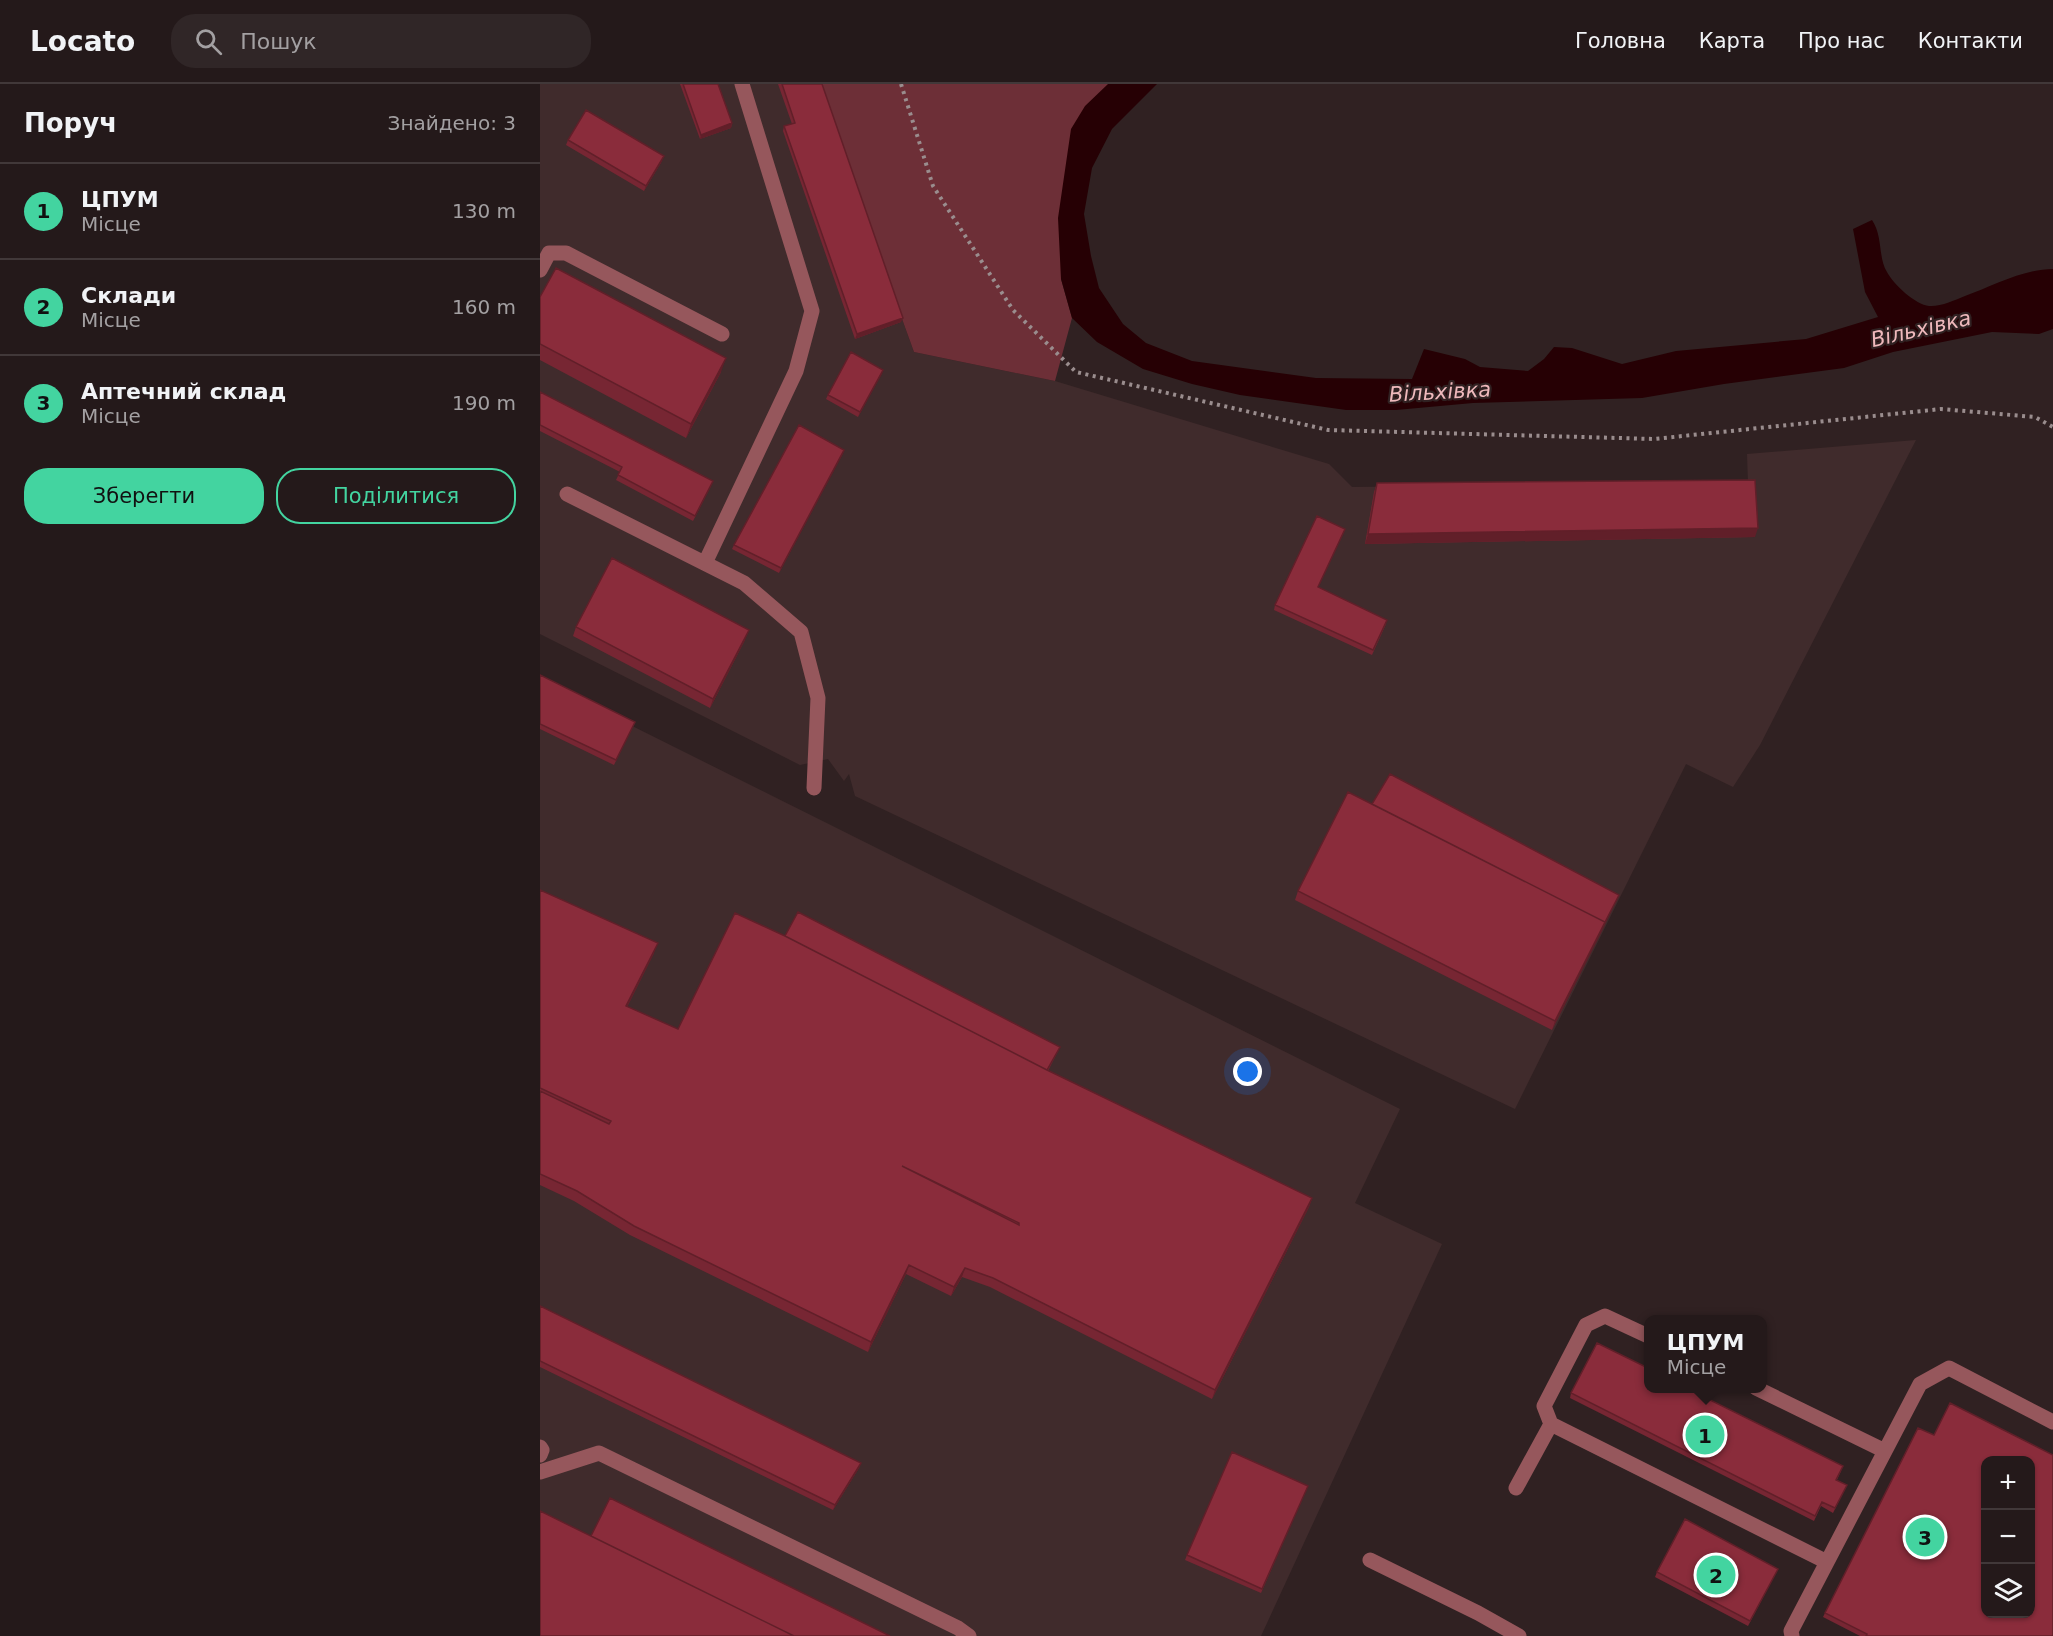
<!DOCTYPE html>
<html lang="uk">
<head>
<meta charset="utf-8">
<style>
  :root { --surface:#24191a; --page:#302627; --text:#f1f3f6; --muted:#a3a0a2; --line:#413839; --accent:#43d4a0 }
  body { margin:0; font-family:"DejaVu Sans",sans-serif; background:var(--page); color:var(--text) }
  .controls { position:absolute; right:18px; bottom:18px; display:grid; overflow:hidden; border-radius:12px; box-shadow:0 2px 4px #0004 }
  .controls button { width:54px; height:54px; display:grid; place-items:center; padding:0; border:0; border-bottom:2px solid var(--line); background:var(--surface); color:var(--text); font:30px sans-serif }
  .you { position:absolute; left:708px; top:988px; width:21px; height:21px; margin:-15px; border:4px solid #fff; border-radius:50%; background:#1a73e8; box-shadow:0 0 0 9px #1a73e833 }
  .badge { display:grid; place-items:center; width:39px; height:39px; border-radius:50%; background:var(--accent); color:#111; font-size:20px; font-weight:700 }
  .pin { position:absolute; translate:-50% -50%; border:3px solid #fff; box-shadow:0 2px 6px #0006 }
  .popup { position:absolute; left:1104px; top:1231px; width:123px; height:78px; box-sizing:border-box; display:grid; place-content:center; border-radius:12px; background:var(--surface); filter:drop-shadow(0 2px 4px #0005); font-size:20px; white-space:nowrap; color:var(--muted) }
  .popup b { font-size:22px; color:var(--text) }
  .popup::after { content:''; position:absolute; left:50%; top:100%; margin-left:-12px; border:12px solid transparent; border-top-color:var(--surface) }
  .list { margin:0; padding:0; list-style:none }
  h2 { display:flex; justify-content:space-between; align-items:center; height:78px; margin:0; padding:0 24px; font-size:26px }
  h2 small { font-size:20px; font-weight:400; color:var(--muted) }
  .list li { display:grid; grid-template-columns:39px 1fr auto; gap:18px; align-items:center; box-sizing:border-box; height:96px; padding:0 24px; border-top:2px solid var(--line) }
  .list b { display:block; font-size:22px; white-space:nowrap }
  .list p { margin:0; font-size:20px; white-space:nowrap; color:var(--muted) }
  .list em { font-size:20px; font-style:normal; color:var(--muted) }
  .actions { display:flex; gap:12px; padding:18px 24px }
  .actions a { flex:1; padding:14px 0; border:2px solid var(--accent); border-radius:24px; text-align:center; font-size:21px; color:var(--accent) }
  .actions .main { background:var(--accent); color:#111 }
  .icon { flex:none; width:33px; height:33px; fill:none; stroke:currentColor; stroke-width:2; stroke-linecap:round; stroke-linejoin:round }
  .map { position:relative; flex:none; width:1513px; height:1552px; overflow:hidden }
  header { display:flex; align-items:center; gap:36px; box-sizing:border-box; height:84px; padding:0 30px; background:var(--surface); border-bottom:2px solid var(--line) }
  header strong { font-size:28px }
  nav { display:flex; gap:33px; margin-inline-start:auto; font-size:21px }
  .search { width:420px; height:54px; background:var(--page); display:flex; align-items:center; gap:15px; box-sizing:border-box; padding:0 21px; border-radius:24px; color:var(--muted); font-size:22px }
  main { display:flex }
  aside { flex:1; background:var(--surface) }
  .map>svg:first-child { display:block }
  .built { fill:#402b2c }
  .green { fill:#6d2f37 }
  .water { fill:#260004 }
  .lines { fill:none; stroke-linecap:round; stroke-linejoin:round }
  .path { stroke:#9a8d8e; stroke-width:4; stroke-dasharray:3 4.5; stroke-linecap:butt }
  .service { stroke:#96575c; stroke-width:15 }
  .wall { fill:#772633 }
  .shaded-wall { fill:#611f29 }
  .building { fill:#8a2c3b; stroke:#611f29; stroke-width:1.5; fill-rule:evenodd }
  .labels { text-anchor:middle; stroke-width:4.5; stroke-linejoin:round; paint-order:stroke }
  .water-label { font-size:21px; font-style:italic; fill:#efb9bc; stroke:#302122 }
</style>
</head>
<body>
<header>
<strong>Locato</strong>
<div class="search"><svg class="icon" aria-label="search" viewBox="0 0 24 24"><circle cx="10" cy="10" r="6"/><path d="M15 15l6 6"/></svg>Пошук</div>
<nav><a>Головна</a><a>Карта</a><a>Про нас</a><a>Контакти</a></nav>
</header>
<main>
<aside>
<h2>Поруч<small>Знайдено: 3</small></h2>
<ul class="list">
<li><span class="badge">1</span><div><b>ЦПУМ</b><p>Місце</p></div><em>130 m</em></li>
<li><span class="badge">2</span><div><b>Склади</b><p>Місце</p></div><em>160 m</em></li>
<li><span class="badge">3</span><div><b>Аптечний склад</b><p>Місце</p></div><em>190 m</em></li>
</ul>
<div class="actions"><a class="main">Зберегти</a><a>Поділитися</a></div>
</aside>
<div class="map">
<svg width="1513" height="1552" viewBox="0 0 1513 1552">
  <rect width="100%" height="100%" fill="#302122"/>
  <path class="built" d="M0,0H277L374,268L515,297L789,380L812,403L1208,399L1207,370L1376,356L1220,661L1193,703L1146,680L975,1025L315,712L309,690L304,697L288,675L260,681L0,550Z
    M0,596L860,1025L815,1119L902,1160L721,1552H0Z"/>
  <path class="green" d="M277,0H570L521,195L532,234L515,297L374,268Z"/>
  <path class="water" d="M568,0H617L572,45L552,84L544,130L551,172L559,204L583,240L606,259L652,277L776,294L872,295L884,265L925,275L940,283L988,287L1004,275L1014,263L1032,264L1082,280L1136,267L1266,255L1338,233L1325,208L1313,145L1332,136C1343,152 1338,174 1347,188C1353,200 1376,221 1389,222C1400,223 1415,216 1425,212C1453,202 1483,185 1513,185V245L1499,250L1452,248L1353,268L1304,284L1184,300L1102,314L933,319L856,326H806L700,311L652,300L603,285L557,258L532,234L521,195L518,134L531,45L545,22Z"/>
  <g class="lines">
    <path class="path" d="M361,0L393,102L473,226L536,288L788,346L1114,355L1401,325L1495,333L1513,343"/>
    <path class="service" d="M0,186L9,169H26L182,250
      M27,410L204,499L261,548L278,614L274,704
      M165,479L256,287L272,227L202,0
      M1108,1252L1065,1232L1046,1241L1004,1322L1011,1340L1287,1478
      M1216,1304L1345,1367
      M0,1363L2,1366L0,1371
      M0,1388L59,1369L418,1544L429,1552
      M976,1404L1011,1340
      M830,1476L938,1529L979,1552
      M1252,1552L1251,1547L1380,1300L1409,1284L1513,1338"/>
  </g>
  <path class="wall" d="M140,0H178L192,39L191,44L160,55Z
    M238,0H282L361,238L315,255L243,47L244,42L252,40Z
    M28,56L122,77L104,107L26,61Z
    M0,213L181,288L146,354L0,276Z
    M343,286L318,333L286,315L288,311Z
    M0,308L171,402L153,437L76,396L80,388L0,347Z
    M304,366L239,489L192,465L194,461Z
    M837,399L1215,453L825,460L834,408Z
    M778,503L846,540L832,571L734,526L735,521Z
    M36,543L205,556L170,624L33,552Z
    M0,591L95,638L74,681L0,645Z
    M832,720L1079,811L1012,946L755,816L758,807Z
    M0,806L114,869L87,923L138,945L245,852L520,963L508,987L772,1114L769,1123L672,1315L450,1203L422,1193L411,1212L366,1190L328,1268L90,1151L34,1117L0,1101Z
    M0,1222L321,1379L319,1384L293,1426L0,1283Z
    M1031,1309L1301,1387L1297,1396L1307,1401L1293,1429L1281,1422L1274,1437L1030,1314Z
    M766,1406L721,1509L645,1476L647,1471Z
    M1238,1485L1208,1542L1115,1493L1117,1488Z
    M1285,1529L1513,1552H1320L1283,1533Z"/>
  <path class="shaded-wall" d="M192,39L191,44L160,55L161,51Z
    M124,72L122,77L104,107L106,102Z
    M363,234L361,238L315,255L317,250Z
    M186,274L181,288L146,354L151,340Z
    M343,286L342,290L318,333L320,328Z
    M304,366L303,370L239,489L241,484Z
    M1218,444L1215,453L825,460L828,450Z
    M209,546L205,556L170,624L173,615Z
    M1079,811L1062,847L1012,946L1015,937Z
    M118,859L114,869L83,931L86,922Z
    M772,1114L769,1123L672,1315L675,1306Z
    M369,1181L366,1190L328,1268L331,1258Z
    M425,1184L422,1193L411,1212L414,1203Z
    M321,1379L319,1384L293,1426L295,1421Z"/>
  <path class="building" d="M143,0H178L192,39L161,51Z
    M242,0H282L363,234L317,250L244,42L255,39Z
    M46,26L124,72L106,102L28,56Z
    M16,184L186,274L151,340L0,260V213Z
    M311,268L343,286L320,328L288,311Z
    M0,308L173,397L155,432L78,391L82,383L0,341Z
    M259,341L304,366L241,484L194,461Z
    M1215,396L1218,444L828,450L837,399Z
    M777,432L805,445L778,503L847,536L833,566L735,521Z
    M72,474L209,546L173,615L36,543Z
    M0,591L95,638L76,676L0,640Z
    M850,690L1079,811L1063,842L1065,838L832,720Z
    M808,708L1065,838L1015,937L758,807Z
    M0,806L118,859L86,922L138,945L195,829L245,852L507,986L772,1114L675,1306L453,1194L425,1184L414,1203L369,1181L331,1258L94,1142L37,1107L0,1090V1007L69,1040L71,1037L0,1004ZM362,1082L479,1139V1141Z
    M258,828L520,963L507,986L245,852Z
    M0,1222L321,1379L295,1421L0,1277Z
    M1057,1259L1108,1284V1305H1148L1303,1382L1296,1396L1307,1401L1295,1424L1282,1418L1275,1432L1031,1309Z
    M1410,1319L1513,1371V1552H1326L1327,1550L1285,1529L1378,1344L1394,1351ZM1446,1377H1491V1530H1446Z
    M692,1368L768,1402L722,1505L647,1471Z
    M70,1414L350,1552H254L51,1452Z
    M0,1427L254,1552H0Z
    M1145,1435L1238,1485L1210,1537L1117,1488Z"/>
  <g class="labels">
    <g class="water-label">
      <text transform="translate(1381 245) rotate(-13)" y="7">Вільхівка</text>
      <text transform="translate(900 308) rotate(-3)" y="7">Вільхівка</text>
    </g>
  </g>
</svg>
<div class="controls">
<button>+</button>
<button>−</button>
<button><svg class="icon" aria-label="layers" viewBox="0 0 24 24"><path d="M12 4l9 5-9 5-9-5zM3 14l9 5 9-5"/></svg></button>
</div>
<div class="you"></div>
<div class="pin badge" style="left:1165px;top:1351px">1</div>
<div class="popup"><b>ЦПУМ</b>Місце</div>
<div class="pin badge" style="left:1176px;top:1491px">2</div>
<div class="pin badge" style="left:1385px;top:1453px">3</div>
</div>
</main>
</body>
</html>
